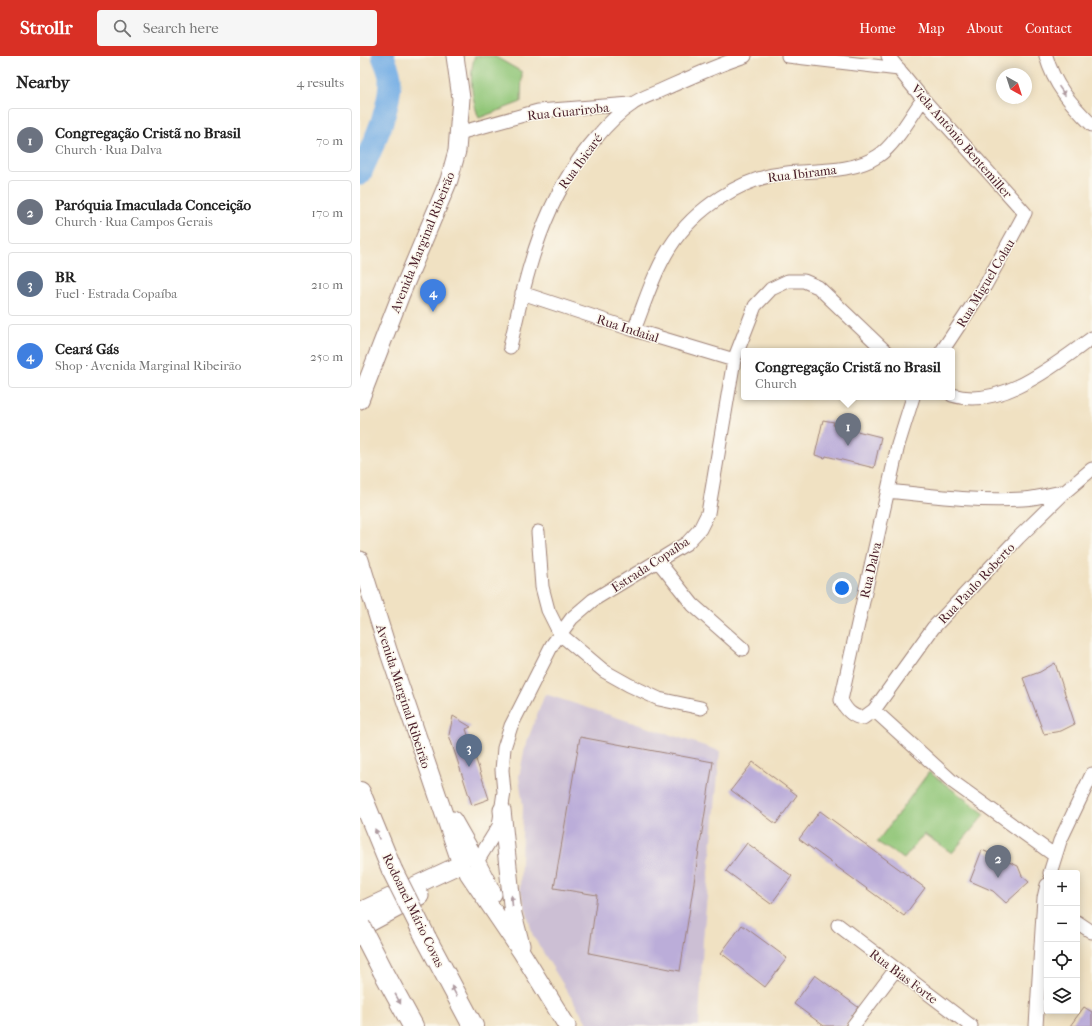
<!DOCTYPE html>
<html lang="en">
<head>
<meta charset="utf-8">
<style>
  :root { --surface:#fff; --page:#f6f6f6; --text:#222; --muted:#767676; --line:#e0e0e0; --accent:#d93025 }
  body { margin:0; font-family:"IM FELL French Canon",serif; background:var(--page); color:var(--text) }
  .controls { position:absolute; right:12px; bottom:12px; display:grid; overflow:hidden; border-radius:4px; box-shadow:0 2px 10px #0003 }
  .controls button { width:36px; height:36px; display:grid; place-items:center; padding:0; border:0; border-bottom:1px solid var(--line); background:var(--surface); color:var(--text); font:20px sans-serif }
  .compass { position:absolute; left:636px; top:12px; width:36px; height:36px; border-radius:50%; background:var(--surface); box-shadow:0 2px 10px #0003; rotate:141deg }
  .you { position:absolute; left:482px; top:532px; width:14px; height:14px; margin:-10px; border:3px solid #fff; border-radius:50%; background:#1a73e8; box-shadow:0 0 0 6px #1a73e833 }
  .badge { display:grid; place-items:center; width:26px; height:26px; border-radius:50%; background:var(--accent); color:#fff; font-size:13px; font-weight:700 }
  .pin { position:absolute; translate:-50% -33px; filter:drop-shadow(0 1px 2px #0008) }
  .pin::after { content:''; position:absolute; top:21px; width:14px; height:12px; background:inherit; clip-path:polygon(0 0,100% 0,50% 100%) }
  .popup { position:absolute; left:381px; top:292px; width:214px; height:52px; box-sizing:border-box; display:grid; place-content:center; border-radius:4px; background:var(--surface); filter:drop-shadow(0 1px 3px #0005); font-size:13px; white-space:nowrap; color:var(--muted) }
  .popup b { font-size:15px; color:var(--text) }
  .popup::after { content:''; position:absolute; left:50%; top:100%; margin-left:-8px; border:8px solid transparent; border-top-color:var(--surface) }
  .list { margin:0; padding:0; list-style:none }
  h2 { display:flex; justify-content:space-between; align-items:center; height:52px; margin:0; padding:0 16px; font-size:17px }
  h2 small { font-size:13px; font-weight:400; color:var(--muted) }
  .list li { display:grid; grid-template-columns:26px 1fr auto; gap:12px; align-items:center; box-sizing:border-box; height:64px; margin:0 8px 8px; padding:0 8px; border:1px solid var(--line); border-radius:4px }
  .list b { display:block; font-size:15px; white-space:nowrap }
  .list p { margin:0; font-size:13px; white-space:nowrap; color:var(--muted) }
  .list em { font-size:13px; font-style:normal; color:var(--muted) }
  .icon { flex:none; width:22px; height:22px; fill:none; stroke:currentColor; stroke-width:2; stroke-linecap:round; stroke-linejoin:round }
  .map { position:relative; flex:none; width:732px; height:970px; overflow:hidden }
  header { display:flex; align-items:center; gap:24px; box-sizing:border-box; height:56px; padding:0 20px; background:var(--accent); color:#fff }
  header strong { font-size:19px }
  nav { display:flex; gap:22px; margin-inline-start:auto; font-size:14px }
  .search { width:280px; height:36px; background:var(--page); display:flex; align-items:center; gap:10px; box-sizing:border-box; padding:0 14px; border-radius:4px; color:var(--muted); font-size:15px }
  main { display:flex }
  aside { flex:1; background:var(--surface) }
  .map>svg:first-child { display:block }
  .industrial { fill:#ccbfd4 }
  .green { fill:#91c678; stroke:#6e7252 }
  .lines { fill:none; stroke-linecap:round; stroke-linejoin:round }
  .river { stroke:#74aee5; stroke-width:23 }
  .building { fill:#bbadd9 }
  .minor-casing { stroke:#9d8076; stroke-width:15 }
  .major-casing { stroke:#9d8076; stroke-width:19 }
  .highway-casing { stroke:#9d8076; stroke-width:22 }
  .minor { stroke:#fff; stroke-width:13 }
  .major { stroke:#fff; stroke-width:17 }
  .highway { stroke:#fff; stroke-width:20 }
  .highway-bridge-casing { stroke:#9d8076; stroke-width:22; stroke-linecap:butt }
  .highway-bridge { stroke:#fff; stroke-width:20 }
  .oneway { fill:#ae9aa0 }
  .labels { text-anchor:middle; stroke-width:3; stroke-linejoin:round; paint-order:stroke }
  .street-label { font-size:13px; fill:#4a1f2b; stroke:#fbf7ec }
</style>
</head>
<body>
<header>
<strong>Strollr</strong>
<div class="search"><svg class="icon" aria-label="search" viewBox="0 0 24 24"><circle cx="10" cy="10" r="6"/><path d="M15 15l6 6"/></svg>Search here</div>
<nav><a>Home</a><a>Map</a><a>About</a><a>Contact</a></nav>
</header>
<main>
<aside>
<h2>Nearby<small>4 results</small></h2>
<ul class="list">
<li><span class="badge" style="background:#6b7280">1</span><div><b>Congregação Cristã no Brasil</b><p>Church · Rua Dalva</p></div><em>70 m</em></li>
<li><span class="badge" style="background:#6b7280">2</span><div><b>Paróquia Imaculada Conceição</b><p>Church · Rua Campos Gerais</p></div><em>170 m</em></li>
<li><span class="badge" style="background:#5c6f8a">3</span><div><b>BR</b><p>Fuel · Estrada Copaíba</p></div><em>210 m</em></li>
<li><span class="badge" style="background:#3f7fe0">4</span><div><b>Ceará Gás</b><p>Shop · Avenida Marginal Ribeirão</p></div><em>250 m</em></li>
</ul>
</aside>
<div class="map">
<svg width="732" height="970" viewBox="0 0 732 970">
  <rect width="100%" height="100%" fill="#fbf7ec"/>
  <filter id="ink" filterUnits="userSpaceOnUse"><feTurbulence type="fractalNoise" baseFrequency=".025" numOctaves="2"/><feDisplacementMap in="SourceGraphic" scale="8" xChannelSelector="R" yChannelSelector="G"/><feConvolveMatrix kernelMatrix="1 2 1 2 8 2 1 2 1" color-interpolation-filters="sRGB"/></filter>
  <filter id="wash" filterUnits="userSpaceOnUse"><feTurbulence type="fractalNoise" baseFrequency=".012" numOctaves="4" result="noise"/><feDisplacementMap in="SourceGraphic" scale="16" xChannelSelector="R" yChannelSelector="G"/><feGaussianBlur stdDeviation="0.9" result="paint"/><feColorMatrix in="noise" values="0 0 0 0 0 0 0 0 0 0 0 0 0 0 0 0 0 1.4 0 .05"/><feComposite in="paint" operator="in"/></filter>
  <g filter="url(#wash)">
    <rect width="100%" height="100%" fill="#f0e1c2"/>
    <path class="industrial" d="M185,638L360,695L343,884L339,970H229L173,880L160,832L163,750L159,721L165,691Z"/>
    <path class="green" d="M115,0H134L162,16L161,46L119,62C112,45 108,18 115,0Z
      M569,716L625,758L592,797L564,778L544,803L517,786Z"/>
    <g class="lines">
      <path class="river" d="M0,118C13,88 31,54 30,21C29,14 25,6 23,0"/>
    </g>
    <g id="blocks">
      <path class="building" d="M463,364L474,366L473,369L521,381L514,412L466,400L465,402L455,399Z
        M695,607L715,668L701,675L684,678L663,622L680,616Z
        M93,660L111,671L106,673L129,743L112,749L89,679Z
        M220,681L353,706L320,915L229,897L237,839L194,832Z
        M393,706L437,739L416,768L371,734Z
        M460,755L565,832L544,860L439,783Z
        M387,787L432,820L411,848L366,815Z
        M622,794L658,810L662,820L669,826L646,847L633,835L610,825Z
        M382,869L427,902L405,931L361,897Z
        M455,919L498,951L485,970H464L434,948Z
        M724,951L732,956V970H710Z"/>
    </g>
  </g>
  <g filter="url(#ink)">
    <use href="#blocks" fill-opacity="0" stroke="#9d8076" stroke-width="1"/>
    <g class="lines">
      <defs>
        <path id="minor" d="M428,0L539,13
          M528,0L563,43L665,157L625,230L582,295
          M686,0C694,29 711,48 732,69
          M99,77L178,55L271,48
          M162,237L274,274L374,304
          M274,274C285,246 294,216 310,191C334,153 382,121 427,117C457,114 492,117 518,100C535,89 551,60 563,43
          M150,291C167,215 183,142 236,82C246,70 257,58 271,49C280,42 293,38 304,33C331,21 357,9 385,0
          M592,339C641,354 694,309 732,282
          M553,341L538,389L481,644C486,654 492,661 503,662L514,654L573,572L658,482L706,435L732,413
          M528,435C573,440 618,446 663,443C677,442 692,438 706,435
          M178,476L182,531L188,554L200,578L244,615L269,629L299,643L341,652
          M298,505L333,549L383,593
          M514,654L593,726L694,799
          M118,804L139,770L144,736L142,714L144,692L151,670L192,589L212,562L233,544L327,487L340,473L348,457L374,304L395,250L411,233L428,225H444L458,231L525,295
          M690,817L700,785L732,718
          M717,866L732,876
          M478,869L611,970
          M493,970L536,913
          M676,970L684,842L687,829"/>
        <path id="major" d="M0,344L41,238L89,124L97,95L101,42L95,0
          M0,504L28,594L101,808L0,855
          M142,754L153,858L161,889
          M93,764L114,801
          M118,809L133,838
          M108,817L162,897L207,970
          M0,872L60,840"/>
        <path id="highway" d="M0,736L32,814
          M66,882L113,970
          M23,915L53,970"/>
      </defs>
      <use href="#minor" class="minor-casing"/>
      <use href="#major" class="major-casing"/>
      <use href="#highway" class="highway-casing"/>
      <use href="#minor" class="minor"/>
      <use href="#major" class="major"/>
      <use href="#highway" class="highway"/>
      <defs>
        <path id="highway-bridge" d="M32,814L66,882
          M0,870L23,915"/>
      </defs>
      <use href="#highway-bridge" class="highway-bridge-casing"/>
      <use href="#highway-bridge" class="highway-bridge"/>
    </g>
    <defs><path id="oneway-solid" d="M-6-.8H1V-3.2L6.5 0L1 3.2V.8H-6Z"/></defs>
    <g class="oneway">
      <use href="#oneway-solid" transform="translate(702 35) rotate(55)"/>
      <use href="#oneway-solid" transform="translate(17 778) rotate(-112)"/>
      <use href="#oneway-solid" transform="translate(152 845) rotate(-96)"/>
      <use href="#oneway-solid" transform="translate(94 935) rotate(-118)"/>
      <use href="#oneway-solid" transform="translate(38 943) rotate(61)"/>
    </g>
  </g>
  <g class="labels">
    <g class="street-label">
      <text transform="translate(208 55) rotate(-6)" y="5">Rua Guariroba</text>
      <text transform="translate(602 85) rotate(49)" y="5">Viela Antônio Bentemiller</text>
      <text transform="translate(220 105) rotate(-54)" y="5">Rua Ibicaré</text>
      <text transform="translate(442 117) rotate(-7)" y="5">Rua Ibirama</text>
      <text transform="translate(62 186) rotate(-68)" y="5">Avenida Marginal Ribeirão</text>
      <text transform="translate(625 227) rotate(-59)" y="5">Rua Miguel Colau</text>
      <text transform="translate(268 272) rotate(18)" y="5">Rua Indaial</text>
      <text transform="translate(290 508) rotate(-33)" y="5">Estrada Copaíba</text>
      <text transform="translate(510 514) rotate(-77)" y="5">Rua Dalva</text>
      <text transform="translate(616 527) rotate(-47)" y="5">Rua Paulo Roberto</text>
      <text transform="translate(44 640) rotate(72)" y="5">Avenida Marginal Ribeirão</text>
      <text transform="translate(54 854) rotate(64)" y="5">Rodoanel Mário Covas</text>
      <text transform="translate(544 920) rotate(37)" y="5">Rua Bias Forte</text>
    </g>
  </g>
</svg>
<div class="controls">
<button>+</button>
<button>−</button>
<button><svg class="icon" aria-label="locate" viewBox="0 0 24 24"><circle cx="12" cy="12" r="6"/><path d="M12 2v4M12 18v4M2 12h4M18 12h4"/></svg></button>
<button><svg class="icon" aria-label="layers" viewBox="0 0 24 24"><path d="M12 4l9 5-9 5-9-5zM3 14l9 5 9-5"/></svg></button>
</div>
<svg class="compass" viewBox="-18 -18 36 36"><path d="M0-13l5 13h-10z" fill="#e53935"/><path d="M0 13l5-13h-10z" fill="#767676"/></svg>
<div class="you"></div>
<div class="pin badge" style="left:488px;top:390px;background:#6b7280">1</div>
<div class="popup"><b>Congregação Cristã no Brasil</b>Church</div>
<div class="pin badge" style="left:638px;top:822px;background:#6b7280">2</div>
<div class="pin badge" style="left:109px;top:711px;background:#5c6f8a">3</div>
<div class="pin badge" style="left:73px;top:256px;background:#3f7fe0">4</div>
</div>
</main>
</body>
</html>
